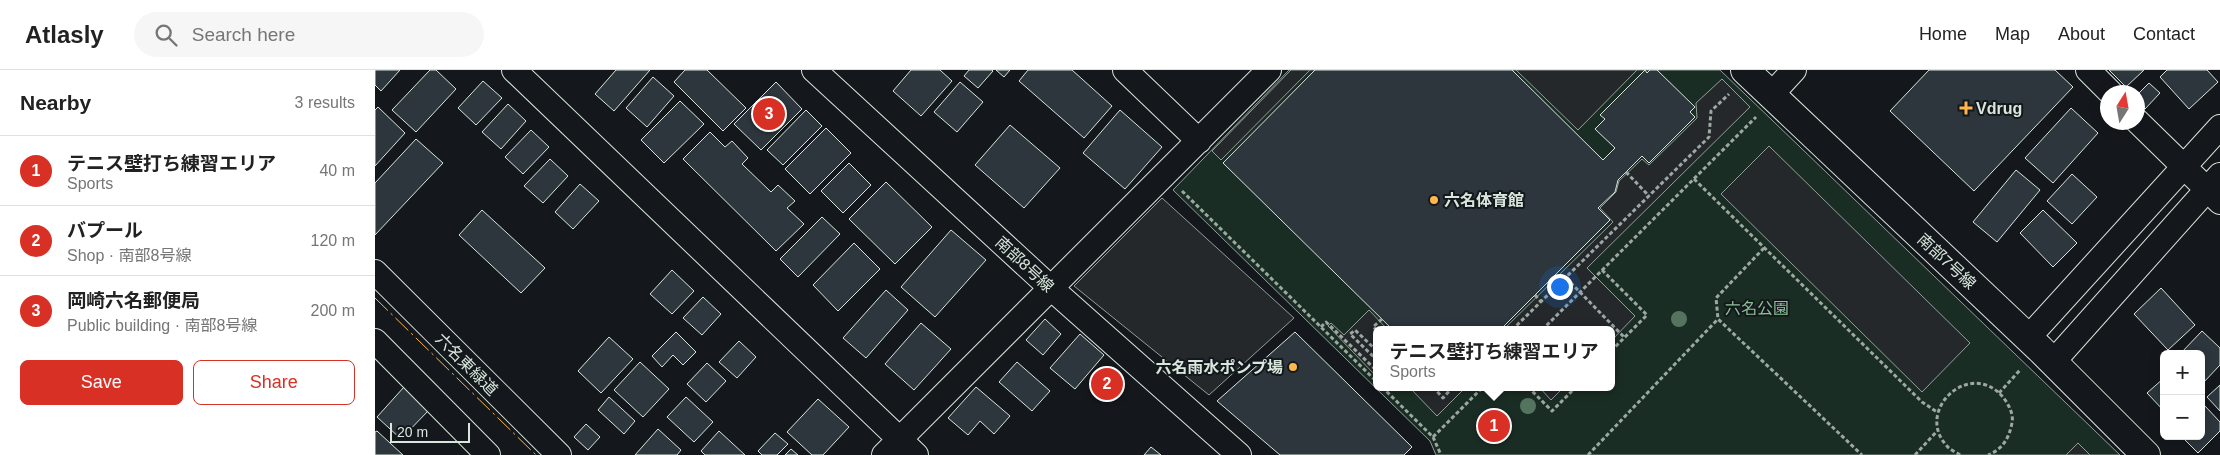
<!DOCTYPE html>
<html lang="en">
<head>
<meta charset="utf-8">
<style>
  :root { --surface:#fff; --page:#f6f6f6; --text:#222; --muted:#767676; --line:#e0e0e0; --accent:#d93025 }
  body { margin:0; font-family:Helvetica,"Noto Sans JP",sans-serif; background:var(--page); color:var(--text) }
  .controls { position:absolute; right:15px; bottom:15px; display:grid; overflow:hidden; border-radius:8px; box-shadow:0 2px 12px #0003 }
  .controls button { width:45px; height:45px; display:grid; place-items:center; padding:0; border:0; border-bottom:1px solid var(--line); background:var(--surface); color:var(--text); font:25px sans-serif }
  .compass { position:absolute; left:1725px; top:15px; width:45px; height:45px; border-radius:50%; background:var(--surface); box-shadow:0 2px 12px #0003; rotate:11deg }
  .scale { position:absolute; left:15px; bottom:12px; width:80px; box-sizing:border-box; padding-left:5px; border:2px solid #d8e6dc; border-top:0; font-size:14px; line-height:18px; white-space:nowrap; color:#d8e6dc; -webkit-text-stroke:4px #14181c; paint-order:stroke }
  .you { position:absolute; left:1184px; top:216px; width:18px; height:18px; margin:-12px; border:4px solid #fff; border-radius:50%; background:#1a73e8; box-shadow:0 0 0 8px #1a73e833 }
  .badge { display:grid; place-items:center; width:32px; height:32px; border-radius:50%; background:var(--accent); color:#fff; font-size:16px; font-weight:700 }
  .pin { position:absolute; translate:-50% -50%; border:2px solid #fff; box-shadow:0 1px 5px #0006 }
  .popup { position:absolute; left:998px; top:256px; width:242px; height:65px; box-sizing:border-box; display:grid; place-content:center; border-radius:8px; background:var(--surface); filter:drop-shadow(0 1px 4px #0005); font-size:16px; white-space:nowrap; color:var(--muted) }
  .popup b { font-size:19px; color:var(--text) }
  .popup::after { content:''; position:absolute; left:50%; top:100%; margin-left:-10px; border:10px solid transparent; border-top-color:var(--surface) }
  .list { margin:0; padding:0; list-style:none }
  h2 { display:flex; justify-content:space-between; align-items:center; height:65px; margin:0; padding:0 20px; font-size:21px }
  h2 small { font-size:16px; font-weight:400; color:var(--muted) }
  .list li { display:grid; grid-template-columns:32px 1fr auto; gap:15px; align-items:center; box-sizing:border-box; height:70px; padding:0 20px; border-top:1px solid var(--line) }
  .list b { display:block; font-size:19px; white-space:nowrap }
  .list p { margin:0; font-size:16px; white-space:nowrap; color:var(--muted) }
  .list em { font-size:16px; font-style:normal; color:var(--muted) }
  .actions { display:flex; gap:10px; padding:15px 20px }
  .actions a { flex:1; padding:11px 0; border:1px solid var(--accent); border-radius:8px; text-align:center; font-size:18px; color:var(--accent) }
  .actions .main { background:var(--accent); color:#fff }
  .icon { flex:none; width:28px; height:28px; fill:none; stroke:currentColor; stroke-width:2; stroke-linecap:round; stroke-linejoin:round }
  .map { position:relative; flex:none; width:1845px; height:385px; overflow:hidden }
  header { display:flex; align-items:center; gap:30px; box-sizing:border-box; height:70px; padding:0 25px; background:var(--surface); border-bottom:1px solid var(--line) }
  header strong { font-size:24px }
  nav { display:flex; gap:28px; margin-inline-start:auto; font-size:18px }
  .search { width:350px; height:45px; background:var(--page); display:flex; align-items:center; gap:12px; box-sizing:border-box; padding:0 18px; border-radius:28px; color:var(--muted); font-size:19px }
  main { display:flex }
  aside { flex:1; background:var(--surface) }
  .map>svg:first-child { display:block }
  .green { fill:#1a2d24; stroke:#939e99; fill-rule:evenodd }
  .parking { fill:#24282b; stroke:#939e99 }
  .building { fill:#2c363c; stroke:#d8e6dc }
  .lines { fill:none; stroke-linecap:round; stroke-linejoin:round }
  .minor-casing { stroke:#d8e6dc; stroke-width:26 }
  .tertiary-casing { stroke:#d8e6dc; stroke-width:30 }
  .path { stroke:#9da8a2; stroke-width:3; stroke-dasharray:4 2.5; stroke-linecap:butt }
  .minor { stroke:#14181c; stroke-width:24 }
  .tertiary { stroke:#14181c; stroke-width:28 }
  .power { stroke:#ffb74d; stroke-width:1; stroke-dasharray:18 4 2.5 4; stroke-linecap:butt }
  .tree { fill:#55745f }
  .poi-dot { fill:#ffb74d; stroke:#14181c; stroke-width:2 }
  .labels { text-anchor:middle; stroke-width:4; stroke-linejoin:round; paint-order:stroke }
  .poi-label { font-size:16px; font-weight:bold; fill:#d8e6dc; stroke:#14181c; text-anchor:start }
  .street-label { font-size:16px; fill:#d8e6dc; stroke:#14181c }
  .park-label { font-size:16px; fill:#8ac095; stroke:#14181c }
</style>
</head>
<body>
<header>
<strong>Atlasly</strong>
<div class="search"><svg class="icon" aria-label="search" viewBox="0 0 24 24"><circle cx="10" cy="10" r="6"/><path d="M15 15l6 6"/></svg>Search here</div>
<nav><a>Home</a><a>Map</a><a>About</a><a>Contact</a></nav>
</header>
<main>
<aside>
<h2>Nearby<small>3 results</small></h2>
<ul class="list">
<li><span class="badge">1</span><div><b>テニス壁打ち練習エリア</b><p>Sports</p></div><em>40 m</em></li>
<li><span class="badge">2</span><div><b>バプール</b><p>Shop · 南部8号線</p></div><em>120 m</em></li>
<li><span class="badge">3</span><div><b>岡崎六名郵便局</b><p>Public building · 南部8号線</p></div><em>200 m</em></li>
</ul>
<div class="actions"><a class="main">Save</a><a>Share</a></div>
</aside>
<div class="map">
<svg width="1845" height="385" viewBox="0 0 1845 385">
  <rect width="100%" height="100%" fill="#14181c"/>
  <path class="green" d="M914,0H1345L1745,385H1061L1055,371L798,120ZM1002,260H1236V317H1002Z"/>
  <path class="parking" d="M916,0H935L846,90L837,81Z
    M1141,0H1262L1203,60Z
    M1347,9L1375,37L1212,198L1260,246L1237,270L1236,260H1128L1238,152L1225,138L1241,122L1244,111L1267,89L1274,95L1322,48L1321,33Z
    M1394,76L1595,273L1547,322L1346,124Z
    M787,128L919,248L834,325L699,216Z
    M994,240L1013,260H1002L1001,306L953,256L956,253L969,265Z
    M1034,317H1091L1062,346Z
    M1164,317H1189L1176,330Z
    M1703,373L1715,385H1691Z"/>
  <path class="building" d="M0,0H25L6,21L0,15Z
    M55,0H61L81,19L41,62L17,40Z
    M241,0H275L239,41L220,24Z
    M310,0H332L371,38L348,61L299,12Z
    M536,0H565L577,11L546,46L518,21Z
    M594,0H617L618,1L603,18L589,6Z
    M621,0H635L629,7Z
    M653,0H697L737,36L709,68L644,11Z
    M940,0H1137L1228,90L1240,78L1220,59L1230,49L1225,45L1270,0L1272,3L1275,0H1282L1320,37L1315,42L1320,47L1274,93L1267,86L1243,110L1240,122L1223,138L1235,150L1125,260H1018L848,93Z
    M1554,0H1680L1698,17L1599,121L1515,41Z
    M1734,0H1769L1751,17Z
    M1792,0H1832L1843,12L1814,39L1785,7Z
    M278,7L299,26L272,57L251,38Z
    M108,11L127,28L101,55L83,38Z
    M401,12L427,39L386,80L359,54Z
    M585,12L608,32L582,62L559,42Z
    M1774,13L1785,23L1770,39L1762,31V25Z
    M305,31L329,54L289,93L266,70Z
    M133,34L151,51L126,79L107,62Z
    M3,37L30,63L0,96V40Z
    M1696,38L1723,63L1678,113L1650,88Z
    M431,40L447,56L408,95L392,80Z
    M745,40L787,77L750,119L708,83Z
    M635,55L685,98L649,138L600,95Z
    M451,58L476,83L435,124L410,99Z
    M156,60L174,77L148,104L130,87Z
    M335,62L350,77L357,71L373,88L367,94L396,122L403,115L420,131L412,138L429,154L401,181L308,89Z
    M41,69L68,93L0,165V113Z
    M175,89L193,106L168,133L149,116Z
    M474,93L496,115L468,143L446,121Z
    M1641,100L1665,120L1622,172L1598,152Z
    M1697,104L1722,127L1697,154L1672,131Z
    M511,112L557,157L520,194L474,149Z
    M205,114L224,131L198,159L180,142Z
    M107,140L170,198L146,223L84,165Z
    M1668,140L1702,173L1678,197L1645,163Z
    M447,147L465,164L423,207L405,189Z
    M576,160L611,190L560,247L526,217Z
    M479,173L505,199L463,241L438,215Z
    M297,200L319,221L297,244L275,224Z
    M1786,218L1820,255L1793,280L1759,244Z
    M511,220L533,240L491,288L468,268Z
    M328,227L346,244L327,265L308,248Z
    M670,249L686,264L668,285L651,270Z
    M546,253L576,279L539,320L510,294Z
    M1827,261L1845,278V295L1828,313L1826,284H1805Z
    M301,262L321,282L308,295L298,285L287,297L277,286Z
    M920,262L1037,377L1029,385H905L842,331Z
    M705,264L729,285L700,319L675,298Z
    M234,267L258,289L226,323L203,301Z
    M364,271L381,287L362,308L344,292Z
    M265,292L294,319L268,347L239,320Z
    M642,292L675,321L657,341L624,312Z
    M332,293L351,311L331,332L312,314Z
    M733,300L747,313L731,330L717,317Z
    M1789,308V341L1772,323Z
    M1845,315V341L1832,327Z
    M29,317L54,340L26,369L2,347Z
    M601,317L635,346L619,364L605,351L593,365L573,348Z
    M234,327L260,351L249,364L223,340Z
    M311,327L338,352L319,372L292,347Z
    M443,329L474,357L448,385H437L412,362Z
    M1830,336L1845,352V361L1823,383L1806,366H1826V340Z
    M211,354L225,367L213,380L199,367Z
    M283,359L306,380L302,385H260Z
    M2,361L28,385H0V362Z
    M344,361L370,385H330L326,381Z
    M400,363L413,374L402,385H387L383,381Z
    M776,377L786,385H769Z
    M416,379L423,385H410Z"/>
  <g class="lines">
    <defs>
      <path id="minor" d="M139,0L541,385
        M439,0L677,219L864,385
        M750,0L824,71
        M1713,0L1735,22
        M1396,25L1419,0
        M1762,51L1845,132
        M0,202L184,385
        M1653,268L1845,57
        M0,271L113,385
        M1678,292L1845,105
        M509,385L894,0"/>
      <path id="tertiary" d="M1370,0L1665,279L1771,385"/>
    </defs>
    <use href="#minor" class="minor-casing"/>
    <use href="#tertiary" class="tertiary-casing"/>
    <path class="path" d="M1251,102L1274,126
      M1319,109L1547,332L1562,342
      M807,121L1002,312
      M1389,178L1341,228L1343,249L1487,385
      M1227,200L1272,245L1236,281
      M1191,208L1250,268
      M1160,225L1166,232
      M946,257L951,252L1002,301
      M1002,260L998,257L1007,249
      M1137,260L1334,67L1336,41L1354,24
      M1167,260L1381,47
      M1002,281L980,260L975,264L1002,290
      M1007,317L1058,367L1066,385
      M1058,317L1068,328L1078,317
      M1153,317L1177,341L1201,317
      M1192,317L1196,321
      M1624,323L1646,299
      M1058,367L1108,317
      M1213,385L1343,249
      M1540,385L1563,360
      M1585,385C1581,382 1575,380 1572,376C1539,341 1594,289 1627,326C1633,333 1639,344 1637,353C1634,368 1628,379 1613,385"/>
    <use href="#minor" class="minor"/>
    <use href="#tertiary" class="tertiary"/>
    <path class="power" d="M0,228L161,385"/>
  </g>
  <g class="tree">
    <circle cx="1304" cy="249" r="8"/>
    <circle cx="1153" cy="336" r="8"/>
  </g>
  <g class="poi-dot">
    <path d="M1588.5 30.5h5v5h5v5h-5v5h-5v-5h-5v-5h5z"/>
    <circle cx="1059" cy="130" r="5"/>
    <circle cx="918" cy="297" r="5"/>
  </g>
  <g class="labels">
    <g class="poi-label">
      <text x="1601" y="44">Vdrug</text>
      <text x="1069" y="136">六名体育館</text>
      <text x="908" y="303" text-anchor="end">六名雨水ポンプ場</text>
    </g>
    <g class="street-label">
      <text transform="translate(1572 191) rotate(43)" y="6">南部7号線</text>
      <text transform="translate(650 194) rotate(43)" y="6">南部8号線</text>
      <text transform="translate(92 294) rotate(45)" y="6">六名東緑道</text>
    </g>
    <g class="park-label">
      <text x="1382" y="244">六名公園</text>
    </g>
  </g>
</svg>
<div class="controls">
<button>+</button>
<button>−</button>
</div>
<svg class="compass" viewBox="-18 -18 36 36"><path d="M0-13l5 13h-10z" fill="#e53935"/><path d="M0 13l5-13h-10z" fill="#767676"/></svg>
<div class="scale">20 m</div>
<div class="you"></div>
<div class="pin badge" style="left:1119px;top:356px">1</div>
<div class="popup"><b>テニス壁打ち練習エリア</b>Sports</div>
<div class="pin badge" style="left:732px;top:314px">2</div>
<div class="pin badge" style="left:394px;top:44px">3</div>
</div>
</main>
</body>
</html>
